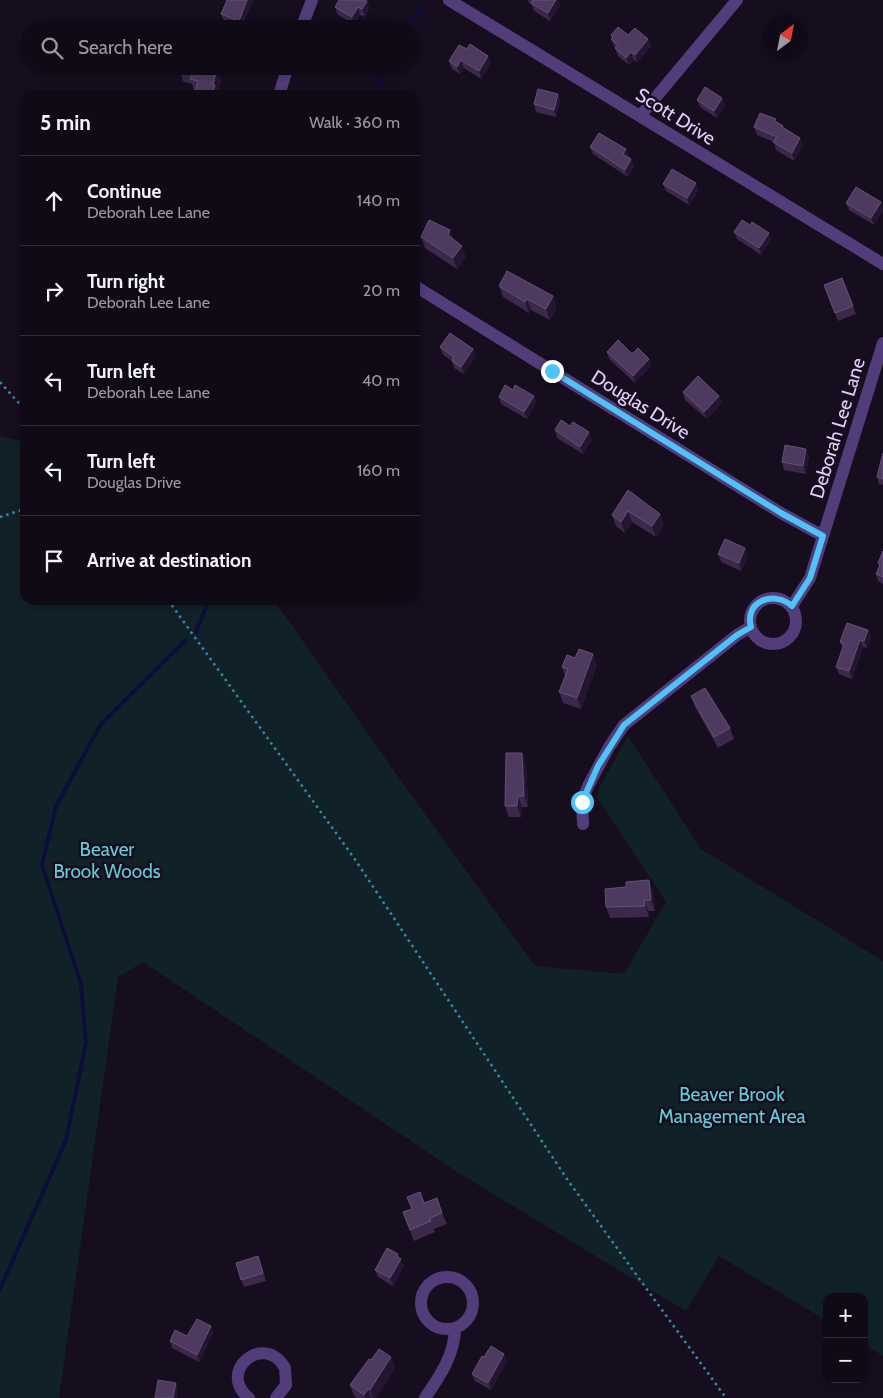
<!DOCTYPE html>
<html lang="en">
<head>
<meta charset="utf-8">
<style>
  :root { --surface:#100a17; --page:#1e1824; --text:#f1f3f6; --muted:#9c9aa1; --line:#302b36 }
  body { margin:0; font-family:Cabin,sans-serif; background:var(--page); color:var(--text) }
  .controls { position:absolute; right:15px; bottom:15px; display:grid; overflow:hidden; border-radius:10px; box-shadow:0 2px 8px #0003 }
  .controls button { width:45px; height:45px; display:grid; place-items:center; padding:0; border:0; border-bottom:1px solid var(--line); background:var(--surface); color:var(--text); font:25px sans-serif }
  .compass { position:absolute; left:763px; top:15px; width:45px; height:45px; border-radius:50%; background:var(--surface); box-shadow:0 2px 8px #0003; rotate:32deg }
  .stop { position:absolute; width:15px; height:15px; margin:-11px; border:4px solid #4fc3f7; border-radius:50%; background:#fff }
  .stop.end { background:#4fc3f7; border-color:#fff; box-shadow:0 1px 5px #0008 }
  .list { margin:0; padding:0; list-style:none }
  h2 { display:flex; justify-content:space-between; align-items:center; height:65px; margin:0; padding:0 20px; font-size:21px }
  h2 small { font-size:16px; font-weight:400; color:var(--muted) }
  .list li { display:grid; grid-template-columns:32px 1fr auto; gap:15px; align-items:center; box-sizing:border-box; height:90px; padding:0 20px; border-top:1px solid var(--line) }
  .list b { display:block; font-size:19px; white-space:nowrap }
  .list p { margin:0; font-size:16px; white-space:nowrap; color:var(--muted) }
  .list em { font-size:16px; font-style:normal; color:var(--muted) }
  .icon { flex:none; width:28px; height:28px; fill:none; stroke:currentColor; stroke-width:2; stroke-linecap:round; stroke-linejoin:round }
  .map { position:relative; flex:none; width:883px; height:1398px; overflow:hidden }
  .search { position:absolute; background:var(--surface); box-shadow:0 2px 8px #0003; left:20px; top:20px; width:400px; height:55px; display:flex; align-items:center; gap:12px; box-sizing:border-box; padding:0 18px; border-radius:28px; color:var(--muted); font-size:19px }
  .panel { position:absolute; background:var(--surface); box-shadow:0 2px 8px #0003; left:20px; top:90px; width:400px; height:515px; border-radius:15px }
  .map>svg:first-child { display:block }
  .green { fill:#112128 }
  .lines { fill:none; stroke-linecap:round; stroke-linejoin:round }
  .stream { stroke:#0c0e39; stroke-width:4 }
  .path { stroke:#3689a9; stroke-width:2.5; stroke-dasharray:2.5 4; stroke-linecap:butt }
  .minor { stroke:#533c7a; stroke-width:12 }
  .wall { fill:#3b284b }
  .shaded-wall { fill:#241632 }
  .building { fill:#4d3a5e; stroke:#645177 }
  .route { stroke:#4fc3f7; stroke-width:6 }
  .labels { text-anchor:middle; stroke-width:5; stroke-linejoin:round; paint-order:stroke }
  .street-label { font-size:19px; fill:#e3cffc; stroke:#160e1f }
  .park-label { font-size:19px; fill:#61ccd6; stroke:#160e1f }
</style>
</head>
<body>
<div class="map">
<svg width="883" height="1398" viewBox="0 0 883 1398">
  <rect width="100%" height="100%" fill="#160e1f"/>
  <path class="green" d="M25,424V600H274L399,778L535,966L624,974L666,902L597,797L600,786L628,736L701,849L883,961V1356L864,1344V1297H827V1321L719,1256L686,1311L462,1175L143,962L118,977L59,1398H0V436L20,441Z"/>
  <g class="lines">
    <path class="stream" d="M408,29L423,5
      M378,95L381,74L385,66
      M196,632L209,600
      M0,1289L66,1140L86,1043L81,984L42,865L56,806L101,724L186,640"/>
    <path class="path" d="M0,382L25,410
      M0,517L25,509
      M168,600L354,858L569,1182L726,1398"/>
    <path class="minor" d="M449,0L883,264
      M301,29L312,0
      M279,95L288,66
      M641,115L737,0
      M415,286L781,513L823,536
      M750 621a23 23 0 1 1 46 0a23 23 0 1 1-46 0Z
      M792,606L810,578L883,343
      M583,824L582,802L588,786L609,747L624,725L737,635L751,627
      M421 1303a26 26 0 1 1 52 0a26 26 0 1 1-52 0Z
      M249,1398C216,1372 264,1331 285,1368L286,1385L276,1398
      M425,1398C440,1376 455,1354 455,1328"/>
  </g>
  <path class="wall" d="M253,0L241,28L224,21L221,14Z
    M528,0H558L560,5L550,21L534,11L532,5L529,3Z
    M367,1L369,8L365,17L360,15L354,24L338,15L335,7Z
    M611,35H628L648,39L651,46L637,62L634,60L629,65L618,56L615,48H616L614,46L611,39L612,38Z
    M459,45L491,63L481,79L464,68L460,74L452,69L449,61Z
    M179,70L221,80L218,92L194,91L192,84L183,81Z
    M558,94L560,101L556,117L536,112L534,104Z
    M722,98L725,105L717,118L700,107L697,100Z
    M777,122L783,126L784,129L803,146L794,161L776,150L774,142L757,135L754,127Z
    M590,147L629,156L628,157L631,159L634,167L628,177L593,154Z
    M663,184L698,191L689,205L666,191Z
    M881,202L883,210L874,225L849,210L846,203Z
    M750,225L769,233L771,240L761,255L737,239L734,232Z
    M450,230L453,239L466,257L457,269L425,248L421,237Z
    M842,278L856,314L838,321L824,285Z
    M499,286L557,307L550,320L531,310L529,313L503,297Z
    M440,347L473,349L476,356L464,374L454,368L452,361L443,355Z
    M607,352L632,354L651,366L635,383L609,359Z
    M513,390L534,396L536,403L527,419L501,404L499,397Z
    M683,392L719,396L722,403L707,419L685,400Z
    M555,430L592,440L583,454L557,438Z
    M883,453V485L879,484L877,477Z
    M809,456L806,474L784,470L782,462Z
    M628,490L660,514L664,525L656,537L632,522L625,533L616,526L612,515Z
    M883,551V584L878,581L876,574L879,567L878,563Z
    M718,554L748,556L741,571L721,562Z
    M868,630L871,638L867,648L863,647L852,679L839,674L836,667L843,648L840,642Z
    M597,665L581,709L563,703L559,692L565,675L562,667Z
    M691,696L730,728L734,739L718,748L695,707Z
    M526,764L528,807H522L521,817H509L505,806Z
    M653,891L655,911H648L649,917L610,918L606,907Z
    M407,1197L424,1203L442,1213L447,1224L434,1229L435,1232L414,1241L403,1212L412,1209Z
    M399,1258L404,1266L393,1286L378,1277L375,1270Z
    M261,1264L266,1281L244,1287L241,1280Z
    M211,1326L213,1333L199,1362L172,1348L170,1341L187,1336Z
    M391,1357L395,1368L376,1398H357L354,1396L350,1385Z
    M507,1361L491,1390L475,1381L472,1374Z"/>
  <path class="shaded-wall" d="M247,0H253L241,28L239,21Z
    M556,0H558L560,5L550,21L548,13Z
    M367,1L369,8L365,17L362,9Z
    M358,7L360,15L354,24L352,17Z
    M648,39L651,46L637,62L635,55Z
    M631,52L634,60L629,65L626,58Z
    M488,56L491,63L481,79L479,71Z
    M461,60L464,68L460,74L457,67Z
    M217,69L221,80L218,92L219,95H212L213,85Z
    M558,94L560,101L556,117L554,110Z
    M722,98L725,105L717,118L714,111Z
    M800,138L803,146L794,161L792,153Z
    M626,149L629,156L625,162L623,154Z
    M631,159L634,167L628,177L625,170Z
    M696,183L698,191L689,205L687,198Z
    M881,202L883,210L874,225L871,218Z
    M450,230L454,241L448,235Z
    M769,233L771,240L761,255L759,248Z
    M462,246L466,257L457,269L453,258Z
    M553,296L557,307L550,320L546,309Z
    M527,299L531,310L529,313L525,302Z
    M473,349L476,356L464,374L461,367Z
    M649,359L651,366L635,383L633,376Z
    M534,396L536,403L527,419L524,412Z
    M719,396L722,403L707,419L704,412Z
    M589,432L592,440L583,454L580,447Z
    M806,449L809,456L806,474L803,466Z
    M628,511L632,522L625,533L621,522Z
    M660,514L664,525L656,537L652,526Z
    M745,548L748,556L741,571L739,563Z
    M868,630L871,638L867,648L864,641Z
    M860,640L863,647L852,679L849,671Z
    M593,654L597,665L581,709L577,698Z
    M522,753L526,764L528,807L524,796Z
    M518,796L522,807L521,817L517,806Z
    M649,880L653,891L655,911L651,900Z
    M644,900L648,911L649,917L645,906Z
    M398,1254L400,1260L401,1259L404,1266L393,1286L390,1278Z
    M211,1326L213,1333L199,1362L197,1355Z
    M504,1354L507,1361L491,1390L488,1383Z
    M391,1357L395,1368L376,1398H373L370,1390Z
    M176,1383L178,1391L177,1398H173Z
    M368,1389L371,1398H365L364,1395Z"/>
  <path class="building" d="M227,0H247L239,21L221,14Z
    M339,0H365L367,1L362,9L358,7L352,17L335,7Z
    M533,0H556L548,13L531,3Z
    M618,27L628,35L635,28L648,39L635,55L631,52L626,58L615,48L618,45L611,39L613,37L611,35Z
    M470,44L488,56L479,71L461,60L457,67L449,61L459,45L467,49Z
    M180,66H207L217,69L213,85H215L212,95H194L198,81L190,79L192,74L179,70Z
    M705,87L722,98L714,111L697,100Z
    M538,89L558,94L554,110L534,104Z
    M760,113L776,119L775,121L783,126L782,127L800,138L792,153L773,142L777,137L754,127Z
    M599,133L626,149L623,154L631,159L625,170L590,147Z
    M672,169L696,183L687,198L663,184Z
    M856,187L881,202L871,218L846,203Z
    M429,220L450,230L448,235L462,246L453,258L421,237Z
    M742,220L750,225L752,222L769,233L759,248L734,232Z
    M507,271L553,296L546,309L527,299L525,302L499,286Z
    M842,278L853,306L835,313L824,285Z
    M450,333L473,349L461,367L452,361L454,357L440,347Z
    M618,340L632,354L638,348L649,359L633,376L607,352Z
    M698,376L719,396L704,412L683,392Z
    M505,385L513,390L515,385L534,396L524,412L499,397Z
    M561,420L570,426L573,422L589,432L580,447L555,430Z
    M785,445L806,449L803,466L782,462Z
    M883,453V479L877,477Z
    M628,490L660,514L652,526L628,511L621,522L612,515Z
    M725,539L745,548L739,563L718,554Z
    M883,551V577L876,574L880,565L878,563Z
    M847,623L868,630L864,641L860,640L849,671L836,667L844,644L840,642Z
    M579,649L593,654L577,698L559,692L568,669L562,667L567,655L575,658Z
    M705,688L730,728L714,737L691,696Z
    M506,753H522L524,796H518L517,806H505Z
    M649,880L651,900H644L645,906L606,907L605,889L626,887V882Z
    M420,1192L424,1203L437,1198L442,1213L430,1218L431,1221L410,1230L403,1212L412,1209L407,1197Z
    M387,1248L398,1254L397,1256L401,1259L390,1278L375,1270Z
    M258,1256L263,1273L241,1280L236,1263Z
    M197,1319L211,1326L197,1355L170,1341L175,1330L187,1336Z
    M491,1346L504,1354L488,1383L472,1374L482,1356L484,1357Z
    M379,1349L391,1357L370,1390L368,1389L364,1395L350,1385L369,1359L371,1360Z
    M158,1380L176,1383L173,1398H155Z"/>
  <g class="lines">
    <path class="route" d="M552,371L781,513L823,536L810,578L792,606C774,590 744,601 751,627L737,635L624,725L598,766L582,802"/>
  </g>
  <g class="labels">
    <g class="street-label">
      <text transform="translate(676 116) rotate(32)" y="7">Scott Drive</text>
      <text transform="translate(641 404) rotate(32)" y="7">Douglas Drive</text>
      <text transform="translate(837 428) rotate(-73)" y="7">Deborah Lee Lane</text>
    </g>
    <g class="park-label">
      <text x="107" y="856">Beaver<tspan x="107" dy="22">Brook Woods</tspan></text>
      <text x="732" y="1101">Beaver Brook<tspan x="732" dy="22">Management Area</tspan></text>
    </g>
  </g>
</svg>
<div class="controls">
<button>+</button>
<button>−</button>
</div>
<svg class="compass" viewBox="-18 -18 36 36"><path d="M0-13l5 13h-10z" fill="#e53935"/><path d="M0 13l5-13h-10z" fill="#9c9aa1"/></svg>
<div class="stop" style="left:582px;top:802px"></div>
<div class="stop end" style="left:552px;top:371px"></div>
<div class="search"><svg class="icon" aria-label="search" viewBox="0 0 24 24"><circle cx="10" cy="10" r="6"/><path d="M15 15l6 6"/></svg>Search here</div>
<section class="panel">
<h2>5 min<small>Walk · 360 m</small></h2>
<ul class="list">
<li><svg class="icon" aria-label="ahead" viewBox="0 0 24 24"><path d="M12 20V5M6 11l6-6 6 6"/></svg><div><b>Continue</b><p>Deborah Lee Lane</p></div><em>140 m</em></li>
<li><svg class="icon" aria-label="right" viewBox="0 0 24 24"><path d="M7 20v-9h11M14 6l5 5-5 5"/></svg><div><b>Turn right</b><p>Deborah Lee Lane</p></div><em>20 m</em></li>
<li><svg class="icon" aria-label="left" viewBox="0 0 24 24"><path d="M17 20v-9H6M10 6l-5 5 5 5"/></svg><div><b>Turn left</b><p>Deborah Lee Lane</p></div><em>40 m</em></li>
<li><svg class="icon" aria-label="left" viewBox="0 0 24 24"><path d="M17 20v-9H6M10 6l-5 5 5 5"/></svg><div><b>Turn left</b><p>Douglas Drive</p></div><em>160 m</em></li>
<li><svg class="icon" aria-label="arrive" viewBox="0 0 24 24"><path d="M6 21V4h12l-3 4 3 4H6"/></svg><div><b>Arrive at destination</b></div></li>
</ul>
</section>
</div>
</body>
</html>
